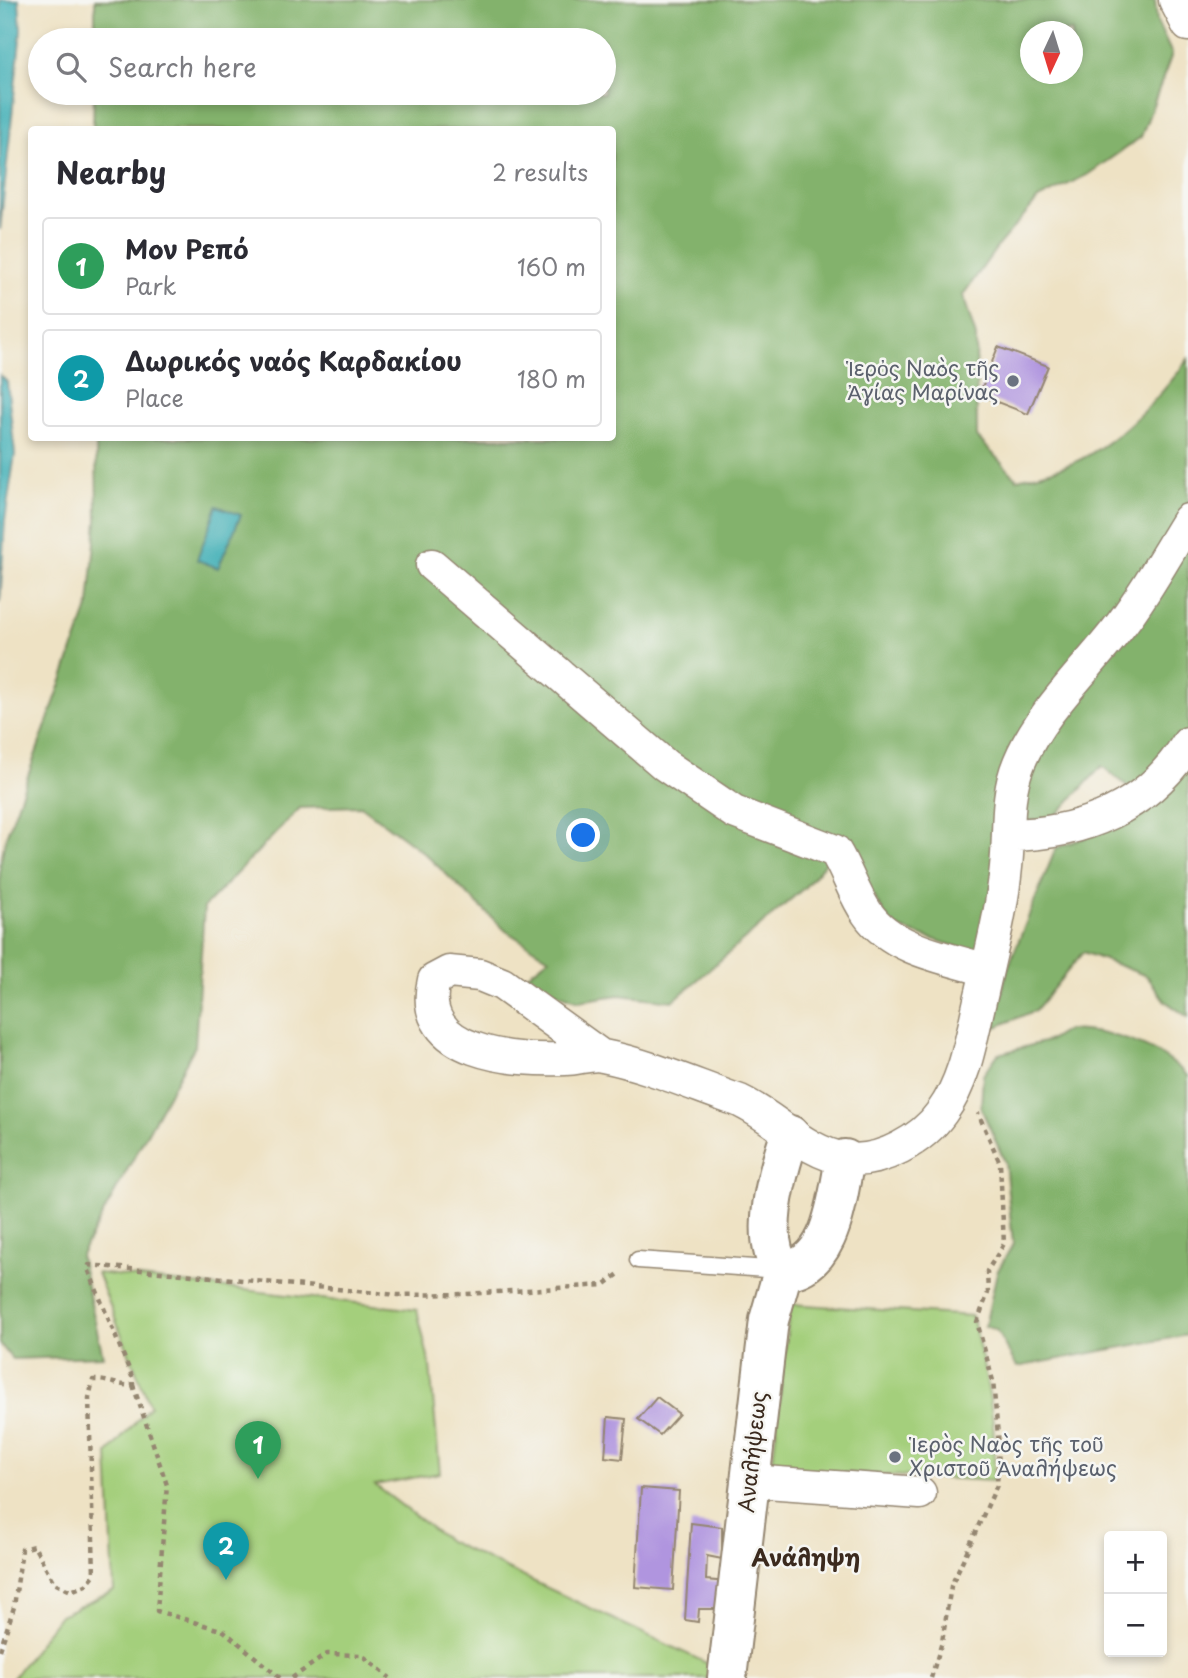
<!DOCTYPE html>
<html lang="en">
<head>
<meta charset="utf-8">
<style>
  :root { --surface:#fff; --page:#f2f2f3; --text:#2b2b33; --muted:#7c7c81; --line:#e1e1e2; --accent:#2563eb }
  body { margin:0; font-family:"Playpen Sans",sans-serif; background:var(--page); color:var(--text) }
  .controls { position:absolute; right:21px; bottom:21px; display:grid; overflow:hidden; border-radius:7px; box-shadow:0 4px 10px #0003 }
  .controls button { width:63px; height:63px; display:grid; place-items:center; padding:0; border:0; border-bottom:2px solid var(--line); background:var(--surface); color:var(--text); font:35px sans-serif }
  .compass { position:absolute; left:1020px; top:21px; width:63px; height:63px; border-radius:50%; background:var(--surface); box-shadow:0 4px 10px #0003; rotate:184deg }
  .you { position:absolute; left:584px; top:836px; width:24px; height:24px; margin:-18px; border:5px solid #fff; border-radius:50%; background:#1a73e8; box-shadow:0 0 0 10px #1a73e833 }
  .badge { display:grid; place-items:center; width:46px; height:46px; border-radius:50%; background:var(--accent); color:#fff; font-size:23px; font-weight:700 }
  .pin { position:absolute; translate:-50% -58px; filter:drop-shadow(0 2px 4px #0008) }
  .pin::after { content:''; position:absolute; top:37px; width:24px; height:21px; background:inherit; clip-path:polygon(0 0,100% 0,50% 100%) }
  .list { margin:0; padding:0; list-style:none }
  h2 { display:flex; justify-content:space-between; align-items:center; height:91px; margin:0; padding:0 28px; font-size:30px }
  h2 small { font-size:23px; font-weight:400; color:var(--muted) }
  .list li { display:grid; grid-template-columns:46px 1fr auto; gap:21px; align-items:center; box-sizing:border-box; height:98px; margin:0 14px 14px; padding:0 14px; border:2px solid var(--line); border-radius:7px }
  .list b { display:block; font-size:26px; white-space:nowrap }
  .list p { margin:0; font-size:23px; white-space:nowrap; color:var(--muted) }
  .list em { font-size:23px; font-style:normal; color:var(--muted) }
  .icon { flex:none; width:38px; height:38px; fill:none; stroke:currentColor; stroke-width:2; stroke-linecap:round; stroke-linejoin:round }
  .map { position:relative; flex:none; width:1188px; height:1678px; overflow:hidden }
  .search { position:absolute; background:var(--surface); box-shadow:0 4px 10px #0003; left:28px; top:28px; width:588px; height:77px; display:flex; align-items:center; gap:18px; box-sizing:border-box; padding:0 24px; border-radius:38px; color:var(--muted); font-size:26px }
  .panel { position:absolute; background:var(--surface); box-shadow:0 4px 10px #0003; left:28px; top:126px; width:588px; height:315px; border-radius:7px }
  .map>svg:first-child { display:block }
  .green { fill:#a4cf7c; stroke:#707c4d; stroke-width:2 }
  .forest { fill:#83b26c; stroke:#5f6e45; stroke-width:2; fill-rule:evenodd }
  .water { fill:#3daeb5; stroke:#3c6c6a; stroke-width:2 }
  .building { fill:#b095df }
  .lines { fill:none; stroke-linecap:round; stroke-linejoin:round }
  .service-casing { stroke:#948671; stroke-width:19 }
  .minor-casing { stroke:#948671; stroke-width:35 }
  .tertiary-casing { stroke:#948671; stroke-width:42 }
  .path { stroke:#948671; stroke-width:4.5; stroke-dasharray:5 5; stroke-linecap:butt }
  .service { stroke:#fff; stroke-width:16 }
  .minor { stroke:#fff; stroke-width:32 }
  .tertiary { stroke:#fff; stroke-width:38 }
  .worship-dot { fill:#6b7280; stroke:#f6f6f2; stroke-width:2.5 }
  .labels { text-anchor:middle; stroke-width:5; stroke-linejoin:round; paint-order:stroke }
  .worship-label { font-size:21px; fill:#5b616d; stroke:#f6f6f2; text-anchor:end }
  .street-label { font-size:21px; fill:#3b2a1e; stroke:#f6f6f2 }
  .neighbourhood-label { font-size:23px; font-weight:bold; fill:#3b2a1e; stroke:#f6f6f2 }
</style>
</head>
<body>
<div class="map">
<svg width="1188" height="1678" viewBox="0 0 1188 1678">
  <rect width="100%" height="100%" fill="#f6f6f2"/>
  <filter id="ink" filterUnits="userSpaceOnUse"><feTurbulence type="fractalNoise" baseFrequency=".0143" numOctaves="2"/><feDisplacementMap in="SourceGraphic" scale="14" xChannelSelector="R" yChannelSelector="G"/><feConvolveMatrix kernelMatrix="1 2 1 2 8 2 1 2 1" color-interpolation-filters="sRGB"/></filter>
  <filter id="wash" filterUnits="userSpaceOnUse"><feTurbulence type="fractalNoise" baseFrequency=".00686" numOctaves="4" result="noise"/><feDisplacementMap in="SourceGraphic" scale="28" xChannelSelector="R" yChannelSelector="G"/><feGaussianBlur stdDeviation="1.57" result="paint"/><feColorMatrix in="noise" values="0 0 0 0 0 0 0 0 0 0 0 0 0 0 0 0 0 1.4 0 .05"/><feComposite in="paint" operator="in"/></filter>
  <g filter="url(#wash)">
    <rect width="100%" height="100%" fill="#eee2c4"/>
    <path class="green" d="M97,1273L417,1310L430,1366L440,1473L375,1485L448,1541L715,1667L714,1678H13L60,1615L114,1591L108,1453L150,1406Z
      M790,1304L972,1316C985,1371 999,1424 993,1481L772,1469Z"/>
    <path class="forest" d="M95,0H1155L1157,22L1172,54L1141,137L1087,175L1038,199L1000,243L963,295L976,337L977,437L1017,479C1033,475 1050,472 1065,466C1111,450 1161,397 1188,359V1017L1165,1001L1147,976L1083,952L1036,1010L994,1028L1007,970L1056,848L1086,837L1146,801L1102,766L1054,818L1002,825L982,955L892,926L841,844L805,887L673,1001L619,995L579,1001L521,980L549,958L506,931L424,853L361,806L300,808L204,907L195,1046L80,1256L103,1356L12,1359L0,1344V865L5,840L89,605L97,521L96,438H612V130L93,129L94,93H604V40H95ZM1030,32H1072V74H1030Z
      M1067,1030C1111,1031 1156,1044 1188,1076V1335L1017,1367L996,1330L985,1326L997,1272L1013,1244L1005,1162L981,1108L983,1075L998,1054L1051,1040Z"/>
    <path class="water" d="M0,0H19L21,30L0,230Z
      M0,375L7,382L15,454L5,520L0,603Z
      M217,506L241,515L218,568L197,560Z"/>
    <g id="blocks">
      <path class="building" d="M998,347L1048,366L1028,414L979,395Z
        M657,1397L679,1414L660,1435L638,1419Z
        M608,1417L626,1419L622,1459L605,1457Z
        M641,1488L679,1491L673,1590L635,1587Z
        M691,1523L722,1527V1559L707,1556L706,1580L727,1582L725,1609H699L698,1622L685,1620Z"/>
    </g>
  </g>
  <g filter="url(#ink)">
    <use href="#blocks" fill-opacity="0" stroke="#948671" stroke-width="2"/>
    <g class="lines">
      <defs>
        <path id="service" d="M638,1260L781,1270"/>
        <path id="minor" d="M1175,0L1188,25
          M432,565L665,765L734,812L835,851C847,870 854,895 867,913C892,950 947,958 987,970
          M1008,835C1082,834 1148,808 1188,743
          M600,1055L502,984L480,975L449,972L434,980C415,1055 516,1061 566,1059C578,1059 592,1053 603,1056C649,1065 696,1086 740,1101C776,1118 806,1153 846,1159C881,1164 923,1139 942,1112C967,1078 972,1032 982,992C991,951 1002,910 1006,867C1010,832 1005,796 1019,763C1039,714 1084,672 1116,631C1143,597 1165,557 1188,520
          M750,1481L920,1493"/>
        <path id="tertiary" d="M783,1271C757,1239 778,1171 790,1135
          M783,1271C833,1267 837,1197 845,1159
          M727,1678L769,1320L783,1271"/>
      </defs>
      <use href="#service" class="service-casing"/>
      <use href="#minor" class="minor-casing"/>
      <use href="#tertiary" class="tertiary-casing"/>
      <path class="path" d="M133,1385L167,1485L157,1611L224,1631L280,1678
        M0,1650L14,1607L22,1549L34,1546L54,1583L71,1591L86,1585L94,1575L89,1398L93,1380C106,1379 121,1387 133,1385V1379L88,1269L89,1265L398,1295L466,1294L604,1285L620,1273
        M292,1678L327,1654L362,1655L390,1678
        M931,1678L942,1642L951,1586L997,1485L999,1446L993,1381L977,1322L988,1293L987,1271L1004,1244L1000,1163L978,1113"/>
      <use href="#service" class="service"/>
      <use href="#minor" class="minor"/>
      <use href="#tertiary" class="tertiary"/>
    </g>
  </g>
  <g class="worship-dot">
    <circle cx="1013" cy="381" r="7"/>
    <circle cx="895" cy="1457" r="7"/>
  </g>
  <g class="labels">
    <g class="worship-label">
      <text x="999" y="376">Ἱερὀς Ναὸς τῆς<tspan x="999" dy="24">Ἀγίας Μαρίνας</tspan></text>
      <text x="909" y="1452" text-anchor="start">Ἱερὸς Ναὸς τῆς τοῦ<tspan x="909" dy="24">Χριστοῦ Ἀναλήψεως</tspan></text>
    </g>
    <g class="street-label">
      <text transform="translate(753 1452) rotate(-84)" y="7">Αναλήψεως</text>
    </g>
    <g class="neighbourhood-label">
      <text x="806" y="1566">Ανάληψη</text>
    </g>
  </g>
</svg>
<div class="controls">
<button>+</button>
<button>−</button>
</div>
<svg class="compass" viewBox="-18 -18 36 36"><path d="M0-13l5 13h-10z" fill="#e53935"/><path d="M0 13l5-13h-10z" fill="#7c7c81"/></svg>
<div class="you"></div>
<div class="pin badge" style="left:258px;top:1479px;background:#2e9e5b">1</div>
<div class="pin badge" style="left:226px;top:1580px;background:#0f9aa8">2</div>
<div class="search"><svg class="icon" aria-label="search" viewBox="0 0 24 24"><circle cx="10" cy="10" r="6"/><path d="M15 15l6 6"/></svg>Search here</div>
<section class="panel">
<h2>Nearby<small>2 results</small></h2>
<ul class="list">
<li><span class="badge" style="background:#2e9e5b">1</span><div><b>Μον Ρεπό</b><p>Park</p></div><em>160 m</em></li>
<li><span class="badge" style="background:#0f9aa8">2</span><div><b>Δωρικός ναός Καρδακίου</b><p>Place</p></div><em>180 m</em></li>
</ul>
</section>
</div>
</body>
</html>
